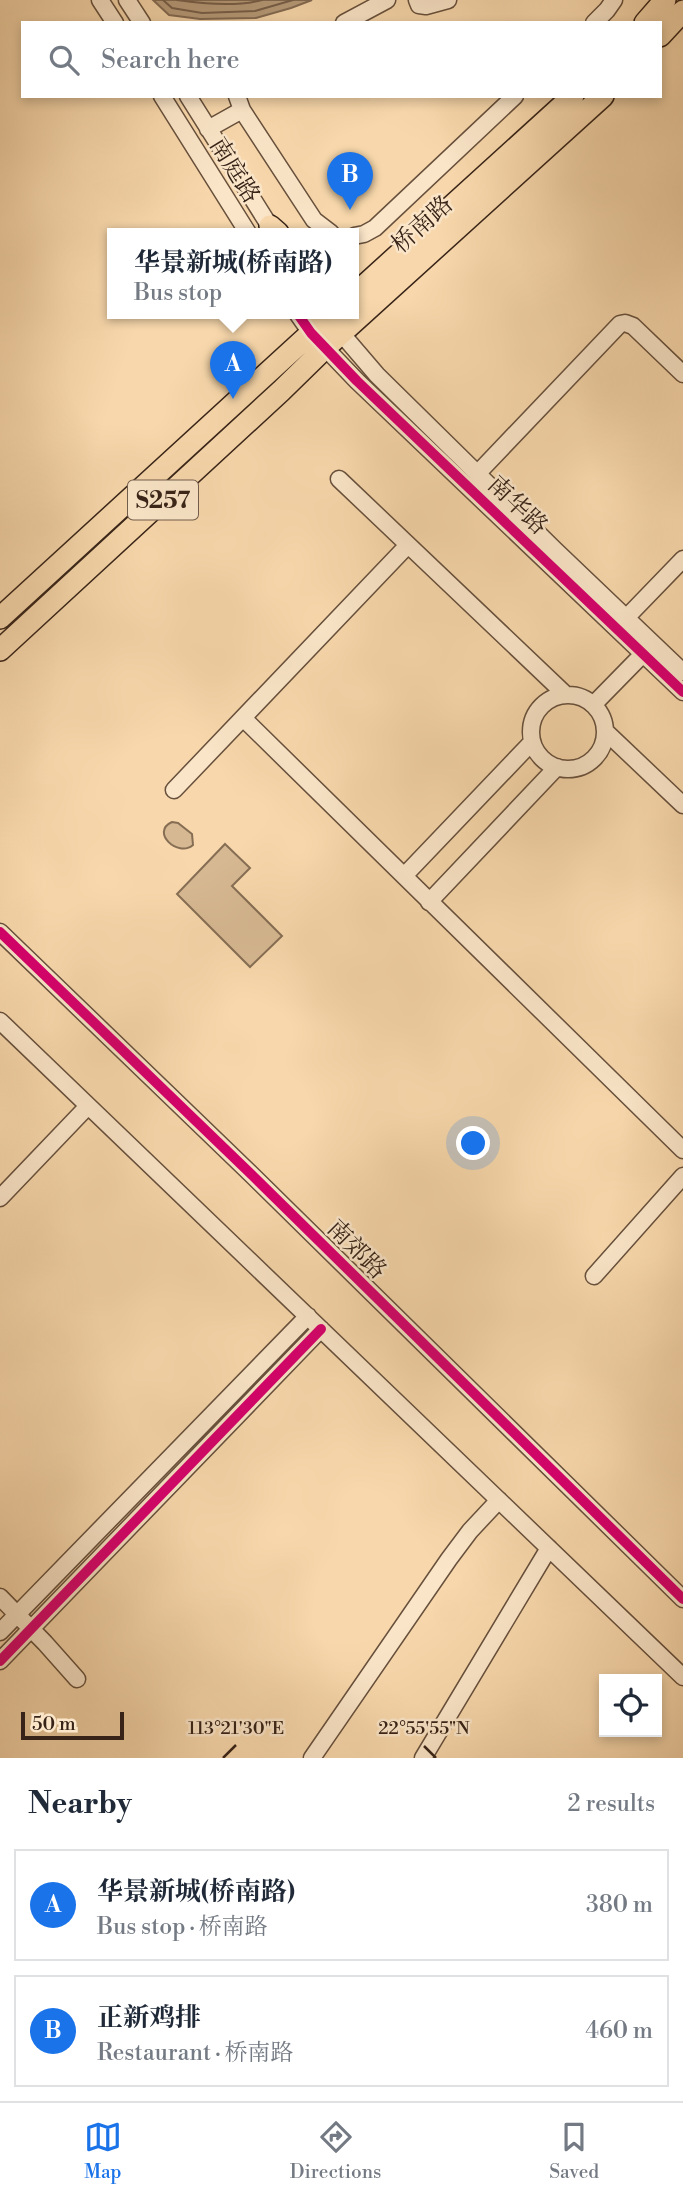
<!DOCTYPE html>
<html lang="en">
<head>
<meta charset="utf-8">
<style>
  :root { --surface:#fff; --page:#f6f6f7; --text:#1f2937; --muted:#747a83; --line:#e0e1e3; --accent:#1a73e8 }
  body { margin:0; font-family:"Libre Bodoni","Noto Serif SC",serif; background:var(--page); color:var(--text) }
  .controls { position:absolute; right:21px; bottom:21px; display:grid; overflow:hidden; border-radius:0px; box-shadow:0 4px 10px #0003 }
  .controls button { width:63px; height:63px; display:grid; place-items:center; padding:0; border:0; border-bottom:2px solid var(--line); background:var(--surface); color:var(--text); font:35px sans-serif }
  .scale { position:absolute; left:21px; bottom:18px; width:103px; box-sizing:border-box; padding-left:7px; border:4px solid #372317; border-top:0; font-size:19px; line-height:24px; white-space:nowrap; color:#372317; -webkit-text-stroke:5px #fae5c8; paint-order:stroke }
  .you { position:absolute; left:474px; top:1144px; width:24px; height:24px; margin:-18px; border:5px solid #fff; border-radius:50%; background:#1a73e8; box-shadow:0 0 0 10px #1a73e833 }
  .badge { display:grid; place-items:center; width:46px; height:46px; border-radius:50%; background:var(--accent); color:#fff; font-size:23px; font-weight:700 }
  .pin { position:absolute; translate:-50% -58px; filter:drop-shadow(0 2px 4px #0008) }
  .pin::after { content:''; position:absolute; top:37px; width:24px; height:21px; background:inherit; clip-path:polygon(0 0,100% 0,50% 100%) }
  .popup { position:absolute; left:107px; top:228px; width:252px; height:91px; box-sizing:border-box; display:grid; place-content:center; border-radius:0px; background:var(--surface); filter:drop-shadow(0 2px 5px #0005); font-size:23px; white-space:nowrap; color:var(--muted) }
  .popup b { font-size:26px; color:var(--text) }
  .popup::after { content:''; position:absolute; left:50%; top:100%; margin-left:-14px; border:14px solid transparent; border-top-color:var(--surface) }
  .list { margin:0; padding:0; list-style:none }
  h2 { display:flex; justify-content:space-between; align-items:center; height:91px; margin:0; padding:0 28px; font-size:30px }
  h2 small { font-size:23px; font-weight:400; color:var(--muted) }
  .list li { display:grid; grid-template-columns:46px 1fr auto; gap:21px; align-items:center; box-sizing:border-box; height:112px; margin:0 14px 14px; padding:0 14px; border:2px solid var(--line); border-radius:0px }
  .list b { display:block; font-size:26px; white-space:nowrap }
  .list p { margin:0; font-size:23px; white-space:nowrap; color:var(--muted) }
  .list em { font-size:23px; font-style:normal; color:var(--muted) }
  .icon { flex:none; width:38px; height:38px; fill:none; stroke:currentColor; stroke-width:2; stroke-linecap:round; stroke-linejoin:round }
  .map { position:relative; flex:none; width:683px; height:1758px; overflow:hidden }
  .search { position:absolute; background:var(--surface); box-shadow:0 4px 10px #0003; left:21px; right:21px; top:21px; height:77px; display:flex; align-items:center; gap:18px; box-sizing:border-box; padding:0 24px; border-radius:0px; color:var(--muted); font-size:26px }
  .sheet { height:343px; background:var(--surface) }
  nav { display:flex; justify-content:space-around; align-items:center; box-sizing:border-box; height:98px; border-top:2px solid var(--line); background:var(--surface); font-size:19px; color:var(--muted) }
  nav a { display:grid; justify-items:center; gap:4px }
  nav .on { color:var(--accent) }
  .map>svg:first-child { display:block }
  .green { fill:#d6b892; stroke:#866e54; stroke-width:2 }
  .water { fill:#b69a79; stroke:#836a52; stroke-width:2 }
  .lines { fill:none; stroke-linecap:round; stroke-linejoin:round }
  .shore { stroke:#765e48; stroke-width:2 }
  .minor-casing { stroke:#67503c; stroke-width:19 }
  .major-casing { stroke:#372317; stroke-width:24 }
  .minor { stroke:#fae5c8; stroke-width:16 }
  .major { stroke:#f7d7ab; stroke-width:21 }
  .cycleway-casing { stroke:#fae5c8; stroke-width:15 }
  .cycleway { stroke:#d6006c; stroke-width:10 }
  .ticks { fill:none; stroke:#372317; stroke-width:2.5 }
  .labels { text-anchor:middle; stroke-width:5; stroke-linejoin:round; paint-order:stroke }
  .shield { fill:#fae5c8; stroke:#725d4c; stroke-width:2 }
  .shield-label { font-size:23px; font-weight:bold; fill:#372317 }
  .street-label { font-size:24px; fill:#372317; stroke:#fae5c8 }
  .ticks-label { font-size:18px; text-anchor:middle; fill:#372317; stroke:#fae5c8; stroke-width:5; stroke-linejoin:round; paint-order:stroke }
</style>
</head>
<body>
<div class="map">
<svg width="683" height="1758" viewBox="0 0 683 1758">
  <rect width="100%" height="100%" fill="#f7d7ab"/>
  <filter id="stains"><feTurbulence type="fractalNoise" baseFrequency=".00286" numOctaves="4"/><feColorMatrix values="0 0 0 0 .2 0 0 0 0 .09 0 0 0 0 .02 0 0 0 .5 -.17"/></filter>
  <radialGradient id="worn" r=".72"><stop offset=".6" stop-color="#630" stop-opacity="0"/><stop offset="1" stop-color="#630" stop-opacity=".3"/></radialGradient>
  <path class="green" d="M172,822L178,823L192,834L193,845C178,858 150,832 172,822Z
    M225,844L250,868L232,886L282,936L250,967L177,894Z"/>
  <path class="water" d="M153,0H312L291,8L256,18L200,19L169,15Z"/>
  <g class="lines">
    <path class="shore" d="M163,0L172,8L202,13L255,11L293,0
      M177,0C204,4 236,7 262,0"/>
    <defs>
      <path id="minor" d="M100,0L115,23
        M127,0L142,23
        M417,0L419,5L426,6L448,0
        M344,23L387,0
        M594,23L607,10L614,0
        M162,96L248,233
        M188,96L274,233
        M237,96L242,110L314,220L331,233
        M208,129L242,110
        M354,236L364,234L375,228L515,96
        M297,313L311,333L357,381L683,692
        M335,326L377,375L555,550L683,672
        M477,474L620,324L625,323L633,326L683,374
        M339,479L566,695
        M626,618L683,559
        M531 732a37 37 0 1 1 74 0a37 37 0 1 1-74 0Z
        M593,705L643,654
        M243,718L683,1150
        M605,731L683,805
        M174,790L407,546
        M404,876L532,742
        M429,902L557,767
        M0,932L253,1176L683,1599
        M0,1021L683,1677
        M0,1198L88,1106
        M594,1276L683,1176
        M0,1597L45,1643L77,1679
        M0,1632L308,1316
        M0,1661L321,1329
        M312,1758L449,1559L470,1531L499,1500
        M423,1758L549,1548"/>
      <path id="major" d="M645,23L665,0
        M660,36L683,11
        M270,226L278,233
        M354,295L573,96
        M0,618L333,313
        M0,650L281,391L325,348L603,96"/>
    </defs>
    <use href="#minor" class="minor-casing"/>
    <use href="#major" class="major-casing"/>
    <use href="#minor" class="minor"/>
    <use href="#major" class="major"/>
    <defs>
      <path id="cycleway" d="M297,313L311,333L357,381L683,692
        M0,932L253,1176L683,1599
        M0,1661L321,1329"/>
    </defs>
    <use href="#cycleway" class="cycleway-casing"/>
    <use href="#cycleway" class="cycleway"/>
  </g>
  <path class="ticks" d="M424,1746L436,1758M223,1758L236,1745"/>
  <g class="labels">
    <rect class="shield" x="128" y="480.5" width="70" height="39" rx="5"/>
    <g class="shield-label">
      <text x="163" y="508">S257</text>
    </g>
    <g class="street-label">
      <text transform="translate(235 170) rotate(58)" y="8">南庭路</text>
      <text transform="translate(422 224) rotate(-42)" y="8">桥南路</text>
      <text transform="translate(518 505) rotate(44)" y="8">南华路</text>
      <text transform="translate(357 1249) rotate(45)" y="8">南郊路</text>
    </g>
  </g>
  <g class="ticks-label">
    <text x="236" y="1734">113°21'30"E</text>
    <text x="424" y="1734">22°55'55"N</text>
  </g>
  <rect width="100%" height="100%" filter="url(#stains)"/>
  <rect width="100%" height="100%" fill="url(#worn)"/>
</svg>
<div class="controls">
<button><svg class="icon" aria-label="locate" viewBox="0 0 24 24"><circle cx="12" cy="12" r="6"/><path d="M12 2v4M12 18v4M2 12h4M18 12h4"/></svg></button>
</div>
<div class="scale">50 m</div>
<div class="you"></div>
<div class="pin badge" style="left:233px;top:399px">A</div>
<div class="popup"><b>华景新城(桥南路)</b>Bus stop</div>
<div class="pin badge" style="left:350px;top:210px">B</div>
<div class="search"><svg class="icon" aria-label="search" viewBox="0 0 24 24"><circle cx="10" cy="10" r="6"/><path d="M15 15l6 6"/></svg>Search here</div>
</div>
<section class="sheet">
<h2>Nearby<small>2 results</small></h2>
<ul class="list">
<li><span class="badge">A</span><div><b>华景新城(桥南路)</b><p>Bus stop · 桥南路</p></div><em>380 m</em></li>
<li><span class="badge">B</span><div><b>正新鸡排</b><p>Restaurant · 桥南路</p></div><em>460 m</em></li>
</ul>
</section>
<nav>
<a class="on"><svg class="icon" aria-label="map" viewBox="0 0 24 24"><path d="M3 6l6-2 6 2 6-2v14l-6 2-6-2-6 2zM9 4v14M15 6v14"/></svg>Map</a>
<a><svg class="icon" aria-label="directions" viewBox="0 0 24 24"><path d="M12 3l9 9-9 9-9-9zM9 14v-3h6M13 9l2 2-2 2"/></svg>Directions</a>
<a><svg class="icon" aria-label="saved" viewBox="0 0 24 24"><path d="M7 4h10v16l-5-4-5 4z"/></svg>Saved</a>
</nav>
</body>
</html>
